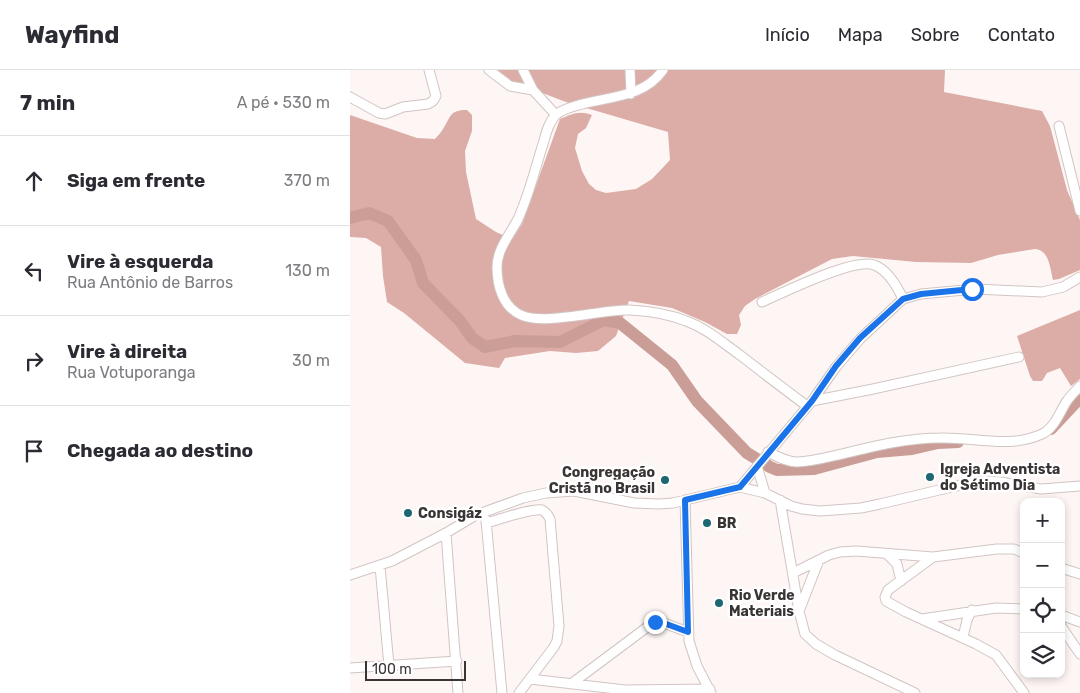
<!DOCTYPE html>
<html lang="pt">
<head>
<meta charset="utf-8">
<style>
  :root { --surface:#fff; --page:#f7f7f7; --text:#2b2b33; --muted:#7c7c81; --line:#e1e1e2 }
  body { margin:0; font-family:Rubik,sans-serif; background:var(--page); color:var(--text) }
  .controls { position:absolute; right:15px; bottom:15px; display:grid; overflow:hidden; border-radius:10px; box-shadow:0 2px 8px #0003 }
  .controls button { width:45px; height:45px; display:grid; place-items:center; padding:0; border:0; border-bottom:1px solid var(--line); background:var(--surface); color:var(--text); font:25px sans-serif }
  .scale { position:absolute; left:15px; bottom:12px; width:101px; box-sizing:border-box; padding-left:5px; border:2px solid #3a3535; border-top:0; font-size:14px; line-height:18px; white-space:nowrap; color:#3a3535; -webkit-text-stroke:4px #fff; paint-order:stroke }
  .stop { position:absolute; width:15px; height:15px; margin:-11px; border:4px solid #1a73e8; border-radius:50%; background:#fff }
  .stop.end { background:#1a73e8; border-color:#fff; box-shadow:0 1px 5px #0008 }
  .list { margin:0; padding:0; list-style:none }
  h2 { display:flex; justify-content:space-between; align-items:center; height:65px; margin:0; padding:0 20px; font-size:21px }
  h2 small { font-size:16px; font-weight:400; color:var(--muted) }
  .list li { display:grid; grid-template-columns:32px 1fr auto; gap:15px; align-items:center; box-sizing:border-box; height:90px; padding:0 20px; border-top:1px solid var(--line) }
  .list b { display:block; font-size:19px; white-space:nowrap }
  .list p { margin:0; font-size:16px; white-space:nowrap; color:var(--muted) }
  .list em { font-size:16px; font-style:normal; color:var(--muted) }
  .icon { flex:none; width:28px; height:28px; fill:none; stroke:currentColor; stroke-width:2; stroke-linecap:round; stroke-linejoin:round }
  .map { position:relative; flex:none; width:730px; height:623px; overflow:hidden }
  header { display:flex; align-items:center; gap:30px; box-sizing:border-box; height:70px; padding:0 25px; background:var(--surface); border-bottom:1px solid var(--line) }
  header strong { font-size:24px }
  nav { display:flex; gap:28px; margin-inline-start:auto; font-size:18px }
  main { display:flex }
  aside { flex:1; background:var(--surface) }
  .map>svg:first-child { display:block }
  .forest { fill:#dbada6 }
  .lines { fill:none; stroke-linecap:round; stroke-linejoin:round }
  .river { stroke:#ca9d96; stroke-width:12 }
  .minor-casing { stroke:#d1c5c3; stroke-width:11 }
  .minor { stroke:#fff; stroke-width:9 }
  .route { stroke:#1a73e8; stroke-width:6 }
  .poi-dot { fill:#1d6872; stroke:#fff; stroke-width:2 }
  .labels { text-anchor:middle; stroke-width:5; stroke-linejoin:round; paint-order:stroke }
  .poi-label { font-size:14px; font-weight:bold; fill:#3a3535; stroke:#fff; text-anchor:start }
</style>
</head>
<body>
<header>
<strong>Wayfind</strong>
<nav><a>Início</a><a>Mapa</a><a>Sobre</a><a>Contato</a></nav>
</header>
<main>
<aside>
<h2>7 min<small>A pé · 530 m</small></h2>
<ul class="list">
<li><svg class="icon" aria-label="ahead" viewBox="0 0 24 24"><path d="M12 20V5M6 11l6-6 6 6"/></svg><div><b>Siga em frente</b></div><em>370 m</em></li>
<li><svg class="icon" aria-label="left" viewBox="0 0 24 24"><path d="M17 20v-9H6M10 6l-5 5 5 5"/></svg><div><b>Vire à esquerda</b><p>Rua Antônio de Barros</p></div><em>130 m</em></li>
<li><svg class="icon" aria-label="right" viewBox="0 0 24 24"><path d="M7 20v-9h11M14 6l5 5-5 5"/></svg><div><b>Vire à direita</b><p>Rua Votuporanga</p></div><em>30 m</em></li>
<li><svg class="icon" aria-label="arrive" viewBox="0 0 24 24"><path d="M6 21V4h12l-3 4 3 4H6"/></svg><div><b>Chegada ao destino</b></div></li>
</ul>
</aside>
<div class="map">
<svg width="730" height="623" viewBox="0 0 730 623">
  <rect width="100%" height="100%" fill="#fef6f5"/>
  <path class="forest" d="M144,0H595L594,22L692,41L700,56L717,120L730,150V200L709,209L703,210C700,198 699,180 685,179L648,185L621,193L566,192L503,186L482,189L405,229L395,236L389,245L391,255L387,264H377L355,252L322,238L279,231L266,266L248,281L226,283L200,281L155,288L149,298L115,293L54,243L37,232L33,206L31,177L16,168L0,167V45L67,68L85,69C87,66 91,63 93,59C101,47 99,40 117,40L122,45V61L115,81L116,102L126,149L146,162L162,169L172,154L210,49C222,44 229,40 242,45L236,58L228,64L225,78L232,101L239,114L246,120L256,123L286,119L302,109L320,90L318,62L216,32L174,16L156,12Z
    M730,240V309L721,316L710,298L697,303L692,311H683L680,306L667,266Z"/>
  <g class="lines">
    <path class="river" d="M0,148L19,143L38,151L66,190L73,213L110,251L122,268L135,277L165,271L210,272L254,250L270,253L322,295L347,331L397,383L420,397L427,400L464,399L527,382L562,379L588,373L608,372
      M701,359L730,328"/>
    <defs>
      <path id="minor" d="M139,0L160,16L183,20
        M173,0L183,20L206,45
        M280,0L281,24
        M313,0C293,29 256,26 225,36C218,38 209,41 205,46C198,53 196,64 193,74C185,99 179,125 168,149C160,165 147,179 147,197C147,216 153,237 171,245C194,256 252,239 280,240C298,241 319,244 336,251C356,258 373,273 390,285C412,302 434,319 457,336
        M0,27L29,43L35,44L53,37L78,34L83,31L86,26L79,0
        M709,56L730,141
        M412,232C432,223 505,187 524,195C538,200 547,216 553,229
        M462,331L523,319L669,287
        M418,382C428,387 437,392 447,392C462,392 478,387 492,384C525,376 557,368 590,368C625,367 659,379 692,364C705,358 710,341 717,331C721,325 726,321 730,316
        M407,396L415,423
        M390,417L415,423L441,436L452,439L470,441L511,438L530,434L606,416L632,411L651,412L691,419L730,416
        M335,430L339,571L347,596L361,623
        M430,430L449,541L455,564L466,574L485,585L565,623
        M136,450L152,623
        M136,453C148,450 181,438 192,440C196,442 198,445 200,449L209,556L207,571L204,577L169,623
        M96,463L108,623
        M537,484L547,494L551,511
        M583,487L538,520L535,527L536,531L556,542L626,574L646,585L674,623
        M30,496L39,596
        M711,498L730,504
        M443,503L479,485L490,482L506,481L583,487L647,479H664L674,483
        M0,505L42,491L96,463L126,445L173,428L196,423L224,421L284,433L309,434L323,433L390,417L462,331L486,297L510,269L553,229L571,224L625,219L692,222L713,217L730,207
        M449,541L469,490
        M711,545L730,552
        M572,549L646,538L674,539
        M711,556L730,584
        M613,567L617,550L622,540
        M0,598L107,591
        M180,609L275,620L360,619
        M221,614L300,555L311,552L338,562"/>
    </defs>
    <use href="#minor" class="minor-casing"/>
    <use href="#minor" class="minor"/>
  </g>
  <g class="lines">
    <path class="route" d="M305,552H311L338,562L335,430L390,417L462,331L486,296L510,268L553,229L571,224L622,219"/>
  </g>
  <g class="poi-dot">
    <circle cx="580" cy="407" r="5"/>
    <circle cx="315" cy="410" r="5"/>
    <circle cx="58" cy="443" r="5"/>
    <circle cx="357" cy="453" r="5"/>
    <circle cx="369" cy="533" r="5"/>
  </g>
  <g class="labels">
    <g class="poi-label">
      <text x="590" y="404">Igreja Adventista<tspan x="590" dy="16">do Sétimo Dia</tspan></text>
      <text x="305" y="407" text-anchor="end">Congregação<tspan x="305" dy="16">Cristã no Brasil</tspan></text>
      <text x="68" y="448">Consigáz</text>
      <text x="367" y="458">BR</text>
      <text x="379" y="530">Rio Verde<tspan x="379" dy="16">Materiais</tspan></text>
    </g>
  </g>
</svg>
<div class="controls">
<button>+</button>
<button>−</button>
<button><svg class="icon" aria-label="locate" viewBox="0 0 24 24"><circle cx="12" cy="12" r="6"/><path d="M12 2v4M12 18v4M2 12h4M18 12h4"/></svg></button>
<button><svg class="icon" aria-label="layers" viewBox="0 0 24 24"><path d="M12 4l9 5-9 5-9-5zM3 14l9 5 9-5"/></svg></button>
</div>
<div class="scale">100 m</div>
<div class="stop" style="left:622px;top:219px"></div>
<div class="stop end" style="left:305px;top:552px"></div>
</div>
</main>
</body>
</html>
